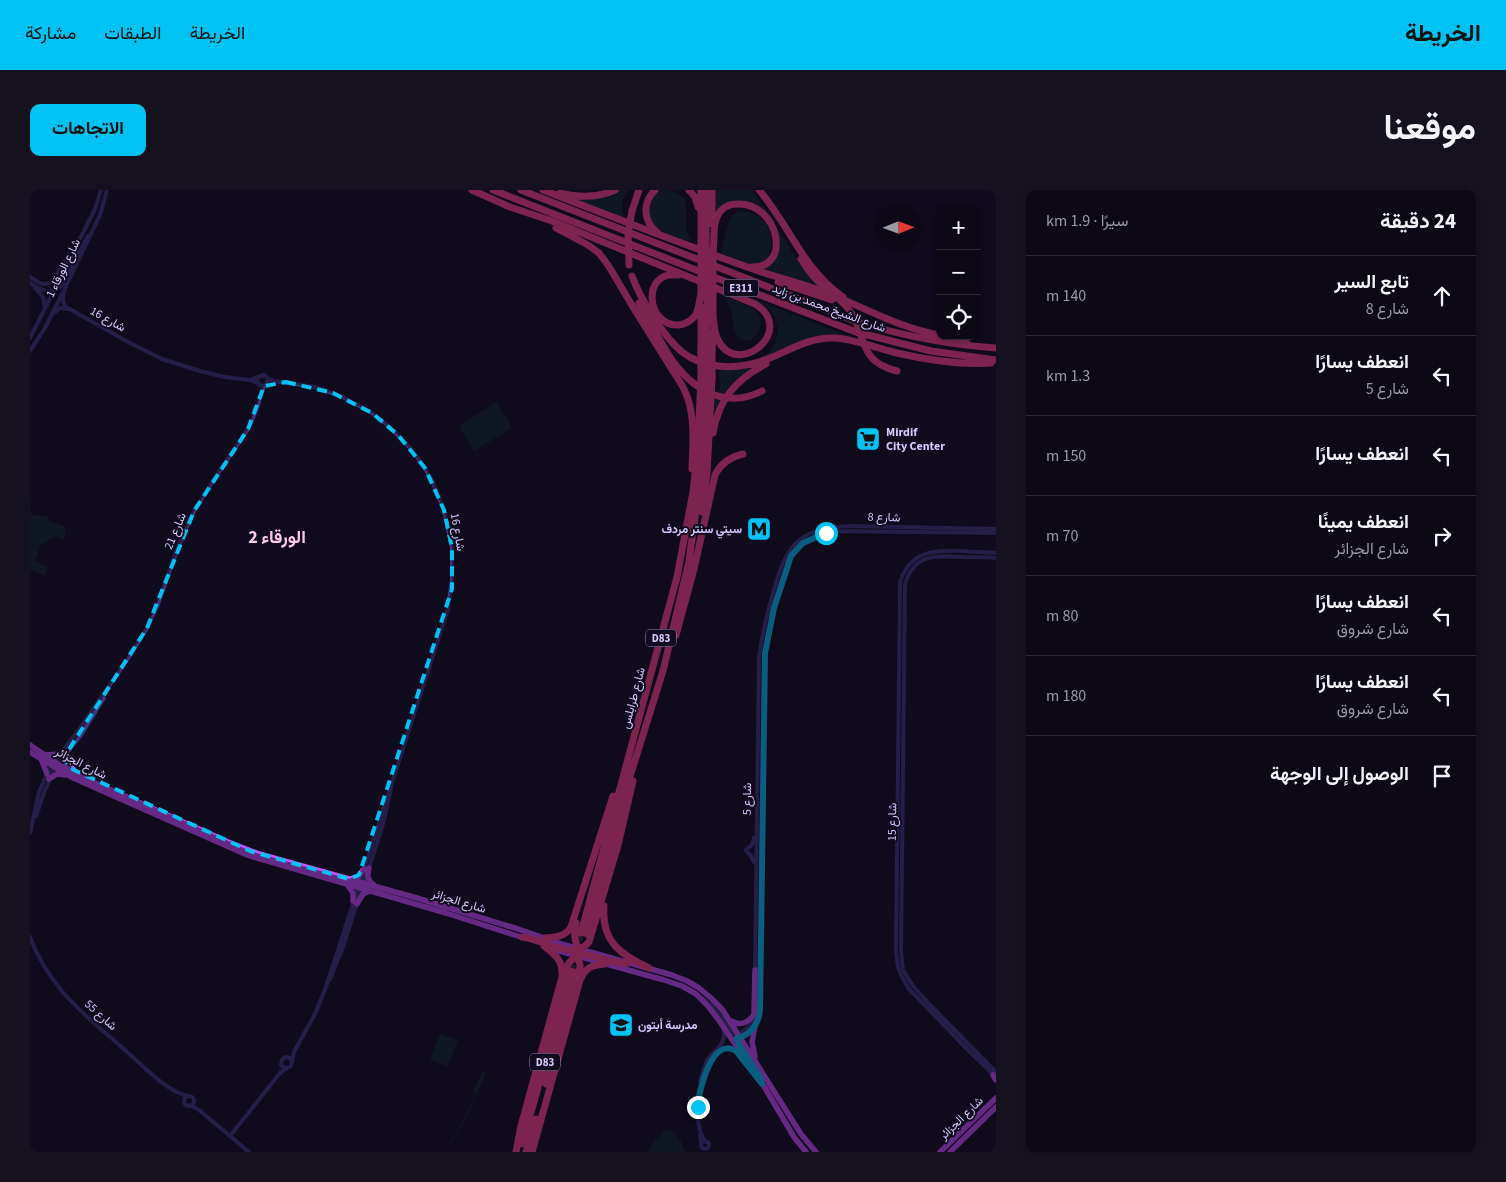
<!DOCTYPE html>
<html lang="ar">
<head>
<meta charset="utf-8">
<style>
  :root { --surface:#0c0816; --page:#15111f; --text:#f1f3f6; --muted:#9a9aa1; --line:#2c2935; --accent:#00c2f3 }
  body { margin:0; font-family:"Source Sans 3",Vazirmatn,sans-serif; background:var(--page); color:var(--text); direction:rtl }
  .controls { position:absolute; right:15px; top:15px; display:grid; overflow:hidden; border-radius:10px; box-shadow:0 1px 4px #0004 }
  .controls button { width:45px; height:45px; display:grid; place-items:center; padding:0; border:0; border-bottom:1px solid var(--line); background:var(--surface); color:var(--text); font:25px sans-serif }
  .compass { position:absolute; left:846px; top:15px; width:45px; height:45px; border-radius:50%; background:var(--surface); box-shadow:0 1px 4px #0004; rotate:89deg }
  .stop { position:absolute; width:15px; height:15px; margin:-11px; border:4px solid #00c2f3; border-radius:50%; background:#fff }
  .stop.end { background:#00c2f3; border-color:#fff; box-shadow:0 1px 5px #0008 }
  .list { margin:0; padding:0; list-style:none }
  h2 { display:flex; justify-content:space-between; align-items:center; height:65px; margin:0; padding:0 20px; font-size:21px }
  h2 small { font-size:16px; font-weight:400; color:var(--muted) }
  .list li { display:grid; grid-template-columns:32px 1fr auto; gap:15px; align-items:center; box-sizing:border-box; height:80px; padding:0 20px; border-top:1px solid var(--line) }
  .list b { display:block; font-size:19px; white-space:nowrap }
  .list p { margin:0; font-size:16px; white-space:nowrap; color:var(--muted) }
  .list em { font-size:16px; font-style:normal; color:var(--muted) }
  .icon { flex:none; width:28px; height:28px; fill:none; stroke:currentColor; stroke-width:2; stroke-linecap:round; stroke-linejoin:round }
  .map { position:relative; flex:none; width:966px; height:962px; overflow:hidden; direction:ltr; border-radius:10px }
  header { display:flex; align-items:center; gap:30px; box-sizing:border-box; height:70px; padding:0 25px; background:var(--accent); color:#111 }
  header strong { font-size:24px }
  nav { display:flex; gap:28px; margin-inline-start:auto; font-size:18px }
  .intro { display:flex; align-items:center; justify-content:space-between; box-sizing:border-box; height:120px; padding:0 30px }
  h1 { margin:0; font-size:35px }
  .button { padding:12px 22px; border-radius:10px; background:var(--accent); color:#111; font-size:18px; font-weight:700 }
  main { display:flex; gap:30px; padding:0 30px }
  aside { flex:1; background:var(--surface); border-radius:10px; box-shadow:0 1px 4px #0004 }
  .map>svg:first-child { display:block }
  .green { fill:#0e2628 }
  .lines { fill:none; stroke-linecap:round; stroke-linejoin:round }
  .highway-tunnel { stroke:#2d2740; stroke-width:7; stroke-dasharray:7 3.5; stroke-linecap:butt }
  .minor { stroke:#3f357e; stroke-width:4 }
  .major { stroke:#cf4fff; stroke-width:5.5 }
  .highway { stroke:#ff438a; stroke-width:7 }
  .highway-bridge { stroke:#ff438a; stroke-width:7 }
  .route { stroke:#00c2f3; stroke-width:6 }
  .marked { fill:none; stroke:#00c2f3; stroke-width:4; stroke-dasharray:10 6; stroke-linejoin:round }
  .labels { text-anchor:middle; stroke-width:4; stroke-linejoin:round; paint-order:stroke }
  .shield { fill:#100b1e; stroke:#998fbc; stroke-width:1 }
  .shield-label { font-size:11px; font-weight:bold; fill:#d4c8ff }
  .street-label { font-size:12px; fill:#d4c8ff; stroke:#100b1e }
  .poi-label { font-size:12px; font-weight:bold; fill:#d4c8ff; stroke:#100b1e; text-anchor:start }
  .district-label { font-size:18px; font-weight:bold; fill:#ffcae6; stroke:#100b1e }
</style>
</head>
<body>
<header>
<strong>الخريطة</strong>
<nav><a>الخريطة</a><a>الطبقات</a><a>مشاركة</a></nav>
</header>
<div class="intro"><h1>موقعنا</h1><a class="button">الاتجاهات</a></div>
<main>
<aside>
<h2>24 دقيقة<small>سيرًا · 1.9 km</small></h2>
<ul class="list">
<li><svg class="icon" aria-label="ahead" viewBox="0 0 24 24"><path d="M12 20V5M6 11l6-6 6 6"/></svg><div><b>تابع السير</b><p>شارع 8</p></div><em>140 m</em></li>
<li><svg class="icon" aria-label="left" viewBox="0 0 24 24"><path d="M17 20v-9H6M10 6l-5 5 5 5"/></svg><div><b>انعطف يسارًا</b><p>شارع 5</p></div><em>1.3 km</em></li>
<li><svg class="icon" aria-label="left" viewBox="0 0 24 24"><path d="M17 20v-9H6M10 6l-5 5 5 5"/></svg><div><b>انعطف يسارًا</b></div><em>150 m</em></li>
<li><svg class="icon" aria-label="right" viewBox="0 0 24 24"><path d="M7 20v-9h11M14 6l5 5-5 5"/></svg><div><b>انعطف يمينًا</b><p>شارع الجزائر</p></div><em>70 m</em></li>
<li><svg class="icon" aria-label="left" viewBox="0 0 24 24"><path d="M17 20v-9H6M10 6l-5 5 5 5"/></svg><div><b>انعطف يسارًا</b><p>شارع شروق</p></div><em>80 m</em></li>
<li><svg class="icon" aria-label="left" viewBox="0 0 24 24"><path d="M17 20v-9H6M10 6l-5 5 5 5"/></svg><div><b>انعطف يسارًا</b><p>شارع شروق</p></div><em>180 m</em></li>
<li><svg class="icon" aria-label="arrive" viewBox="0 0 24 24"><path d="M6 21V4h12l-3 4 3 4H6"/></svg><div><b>الوصول إلى الوجهة</b></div></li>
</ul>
</aside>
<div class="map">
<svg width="966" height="962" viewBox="0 0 966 962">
  <rect width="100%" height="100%" fill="#100b1e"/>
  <path class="green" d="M590,0H599C591,8 590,20 595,30L536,7L570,8Z
    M632,0L645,2L654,8L656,15V38L661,52C644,46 616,41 619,18C620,9 624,4 632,0Z
    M684,0H723L772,77L793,100L730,79L748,55C742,41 734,8 714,12C705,14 693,22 685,25Z
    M709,21C736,20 750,49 736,71L721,75L691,64L700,27Z
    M695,107C704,111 720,114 727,122C738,135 722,161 708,147C703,142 704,132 702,125C700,119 698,113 695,107Z
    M727,110L808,142L839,152C821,149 799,143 781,147C762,152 734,173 716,171C722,170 729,168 735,165C749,157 751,136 742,123C738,117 732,114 726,111Z
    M730,174C701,190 689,202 682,235L684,208L690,198L689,179Z
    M467,212L482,238L444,261L429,236Z
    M0,311H1V325L18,326L19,331L36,337L34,349L25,346L11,355L5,371L18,377L15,386L0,379Z
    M410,844L428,850L418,876L400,870Z
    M452,882L456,883C444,910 432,939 415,962L432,932L446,903L443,902Z
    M636,940C647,940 652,953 655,962H618L623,952Z"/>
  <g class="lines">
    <path class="highway-tunnel" d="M541,781L551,743"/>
    <path class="minor" d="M0,87C8,92 13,97 22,92L44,56
      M0,93C12,100 23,108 33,93L58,46
      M36,95C34,103 30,110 36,117L100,153L132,169L170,181L195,187L220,190L228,193
      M36,96L70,25L77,0
      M5,98L13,107L15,118
      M24,123L30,118L38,119
      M0,148L65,19L71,0
      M0,161L15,138L33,102
      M238,188L244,191L285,197L313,207L342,223L360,237L383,261L401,288L414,320L422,358V389L418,419L296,797L285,824L264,862L261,876L257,878L253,877L251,875L252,870L255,867L260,868L262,871
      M220,190L234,185L238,188L237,193L234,196L229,195L227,191L228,188
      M966,368C955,367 945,367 934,367C907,366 885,362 875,394L871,761L873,780L883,796L903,818L966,882
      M6,626L15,600L25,578L51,545L74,508
      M0,643L9,602L17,584L24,572L48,541L101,464L117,438L128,414L147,360L164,321L186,286L218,239L226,221L234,196
      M716,660L722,655L724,648
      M717,662L721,666L724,672
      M339,678L353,634L361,598
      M0,747C7,766 18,784 31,800C50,823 74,841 96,861C112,875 137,902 158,906
      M725,782L729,467C732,445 737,424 743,403C756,356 768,337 821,336L966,339
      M300,789L313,757L336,685
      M671,807L687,820L707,848C720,846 729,833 730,820L734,470C737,444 751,373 769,356C777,348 791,345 801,341L966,343
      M720,872L709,853L707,846L723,833L727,821
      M965,886L938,860L879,799L872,787L868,777L866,762L870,392C880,361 903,360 931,361C942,362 954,362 966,363
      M670,892C672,884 674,876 678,869C685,859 698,854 693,839
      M154 911a5 5 0 1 1 10 0a5 5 0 1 1-10 0Z
      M160,915L169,920L219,962
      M670,945L671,953
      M200,946L250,883L257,878
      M671 955a4 4 0 1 1 8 0a4 4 0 1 1-8 0Z
      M676,952C653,926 684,833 709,864"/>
    <path class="major" d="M0,555L28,574L56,589L198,652L229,664L387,708L488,739L535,755L642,785L657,791L669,798L681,808L692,819L771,944L786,962
      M0,562L41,587L217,665L416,723L494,748
      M36,564V572L43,579
      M15,565L30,564
      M12,571L17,584
      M19,589L27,584L35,585
      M339,678C337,686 337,690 344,695
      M321,689L328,687L334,679
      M318,696L323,703V711
      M327,714L333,704L340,701
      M526,760L634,790L652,796L666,804L678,816L688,829L735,898L764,947L776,962
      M701,831C710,836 719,833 724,824L725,780
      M725,836L722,852L725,867
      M963,885L966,890
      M910,962L966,908
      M920,962L966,917"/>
    <path class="highway" d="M442,0L480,17
      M463,0L694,91L826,142L901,161L966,170
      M491,0L830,133C875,146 919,155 966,158
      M513,0C582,27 650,53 720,78C742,86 766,92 789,100C829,114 867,138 910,145
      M625,0C612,13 613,32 628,43
      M659,0L665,7L668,17
      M671,0V55
      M682,0V34
      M729,0C760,36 772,78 813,107
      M530,3C549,8 567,8 585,0
      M477,16L522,31L725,114C768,140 706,191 687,148C684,141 684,133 683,125
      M602,21L609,0
      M526,38L558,55L569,63L578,75L606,122L653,197C666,222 663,251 662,279
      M676,54V0
      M683,60C685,49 682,35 688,25C692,18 699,14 707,14C748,12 763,78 722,77
      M648,85C611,80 616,136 648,135C654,135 661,131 665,126C669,120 669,111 671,104
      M602,86C607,100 615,114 623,127C631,139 640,152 652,162C674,179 706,180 732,171C756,163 777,147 804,148C825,149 846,158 867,163C897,170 930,175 961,173
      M748,92L802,110
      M677,104V162
      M609,113L635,159
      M683,129V103
      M917,146L937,153
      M671,156V117
      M682,162L683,142
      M683,243C689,208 706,190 736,174
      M672,322L677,283L682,188
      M646,445L664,379L685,285C691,273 700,267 713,264
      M574,716C571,752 591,765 619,778
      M546,733C543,744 545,754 551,763
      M551,743L647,387L663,302L668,255L671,187
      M557,744L597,596L633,481L659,371L671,283L677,190
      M492,747C513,749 543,772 559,752L588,655L603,591
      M515,748C526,747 535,747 541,737L583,606
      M514,756C524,764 532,769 532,783
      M545,764L550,774V787
      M516,894L546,782
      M492,954L541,781
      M486,962L491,936L532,787C547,745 570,776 598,773
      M496,962L506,929
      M502,962L550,790C556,777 562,775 575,774"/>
    <path class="highway-bridge" d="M676,54L677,104
      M671,55V104
      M683,60V103
      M771,69C777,79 784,88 793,96C801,103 810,109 817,117C838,142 825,171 867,181
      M599,75L598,44L602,21
      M635,159C655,194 691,222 732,201
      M671,187V156
      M682,188V162
      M677,190V162"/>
  </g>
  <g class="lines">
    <path class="route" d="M668,917C668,902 682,845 706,861L732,894L730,887L708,853L707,848C720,846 729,833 730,820L735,463L744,418L761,366L773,353L796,343"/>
  </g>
  <path d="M0 0H966V962H0ZM256,192L303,203L342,223L368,245L395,278L414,320L422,358V399L329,685L319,689L220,661L44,580L36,572V564L117,438L164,321L218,239L234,196Z" fill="#100b1e" fill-opacity=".55" fill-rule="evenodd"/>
  <path class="marked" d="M256,192L303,203L342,223L368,245L395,278L414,320L422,358V399L329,685L319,689L220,661L44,580L36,572V564L117,438L164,321L218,239L234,196Z"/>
  <defs>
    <symbol id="supermarket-square" viewBox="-11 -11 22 22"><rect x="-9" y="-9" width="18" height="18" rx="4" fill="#00c2f3" stroke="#100b1e"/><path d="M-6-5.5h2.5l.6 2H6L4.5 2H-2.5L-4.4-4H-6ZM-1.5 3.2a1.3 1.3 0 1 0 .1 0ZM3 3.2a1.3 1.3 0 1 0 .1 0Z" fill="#111"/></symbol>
    <symbol id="metro-square" viewBox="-11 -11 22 22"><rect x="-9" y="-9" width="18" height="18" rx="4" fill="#00c2f3" stroke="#100b1e"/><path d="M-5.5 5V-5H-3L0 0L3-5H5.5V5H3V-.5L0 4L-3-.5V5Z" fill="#111"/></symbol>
    <symbol id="school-square" viewBox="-11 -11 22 22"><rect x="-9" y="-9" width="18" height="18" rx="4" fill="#00c2f3" stroke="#100b1e"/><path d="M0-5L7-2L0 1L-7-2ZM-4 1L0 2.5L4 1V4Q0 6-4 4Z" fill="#111"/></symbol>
  </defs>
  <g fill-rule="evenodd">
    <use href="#supermarket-square" x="824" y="235" width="28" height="28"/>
    <use href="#metro-square" x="715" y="325" width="28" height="28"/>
    <use href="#school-square" x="577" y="821" width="28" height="28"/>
  </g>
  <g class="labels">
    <g class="shield">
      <rect x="693.5" y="89.5" width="35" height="17" rx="4"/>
      <rect x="616" y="439.5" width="30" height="17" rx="4"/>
      <rect x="500" y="863.5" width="30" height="17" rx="4"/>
    </g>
    <g class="shield-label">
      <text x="711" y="102">E311</text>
      <text x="631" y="452">D83</text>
      <text x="515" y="876">D83</text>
    </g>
    <g class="street-label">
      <text transform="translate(33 78) rotate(-64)" y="4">شارع الورقاء 1</text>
      <text transform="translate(799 118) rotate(20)" y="4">شارع الشيخ محمد بن زايد</text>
      <text transform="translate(78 129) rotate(29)" y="4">شارع 16</text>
      <text transform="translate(854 327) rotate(2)" y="4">شارع 8</text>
      <text transform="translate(145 341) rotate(-67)" y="4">شارع 21</text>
      <text transform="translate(428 342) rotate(80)" y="4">شارع 16</text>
      <text transform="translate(603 508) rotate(-75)" y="4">شارع طرابلس</text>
      <text transform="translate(51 573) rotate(27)" y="4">شارع الجزائر</text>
      <text transform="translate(717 609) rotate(-89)" y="4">شارع 5</text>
      <text transform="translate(862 632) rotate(-89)" y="4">شارع 15</text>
      <text transform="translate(429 711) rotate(17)" y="4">شارع الجزائر</text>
      <text transform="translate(71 825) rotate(42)" y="4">شارع 55</text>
      <text transform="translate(931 928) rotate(-44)" y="4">شارع الجزائر</text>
    </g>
    <g class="poi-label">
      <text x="856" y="246">Mirdif<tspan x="856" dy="14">City Center</tspan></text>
      <text x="712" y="343" text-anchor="end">سيتي سنتر مردف</text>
      <text x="608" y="839">مدرسة أبتون</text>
    </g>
    <g class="district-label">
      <text x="247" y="353">الورقاء 2</text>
    </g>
  </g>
</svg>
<div class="controls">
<button>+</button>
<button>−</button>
<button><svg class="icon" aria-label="locate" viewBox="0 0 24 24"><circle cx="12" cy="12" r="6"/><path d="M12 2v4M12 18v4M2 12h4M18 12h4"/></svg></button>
</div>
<svg class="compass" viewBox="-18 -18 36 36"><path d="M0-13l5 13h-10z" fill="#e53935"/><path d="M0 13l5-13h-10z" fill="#9a9aa1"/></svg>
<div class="stop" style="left:796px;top:343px"></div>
<div class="stop end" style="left:668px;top:917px"></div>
</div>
</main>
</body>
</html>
